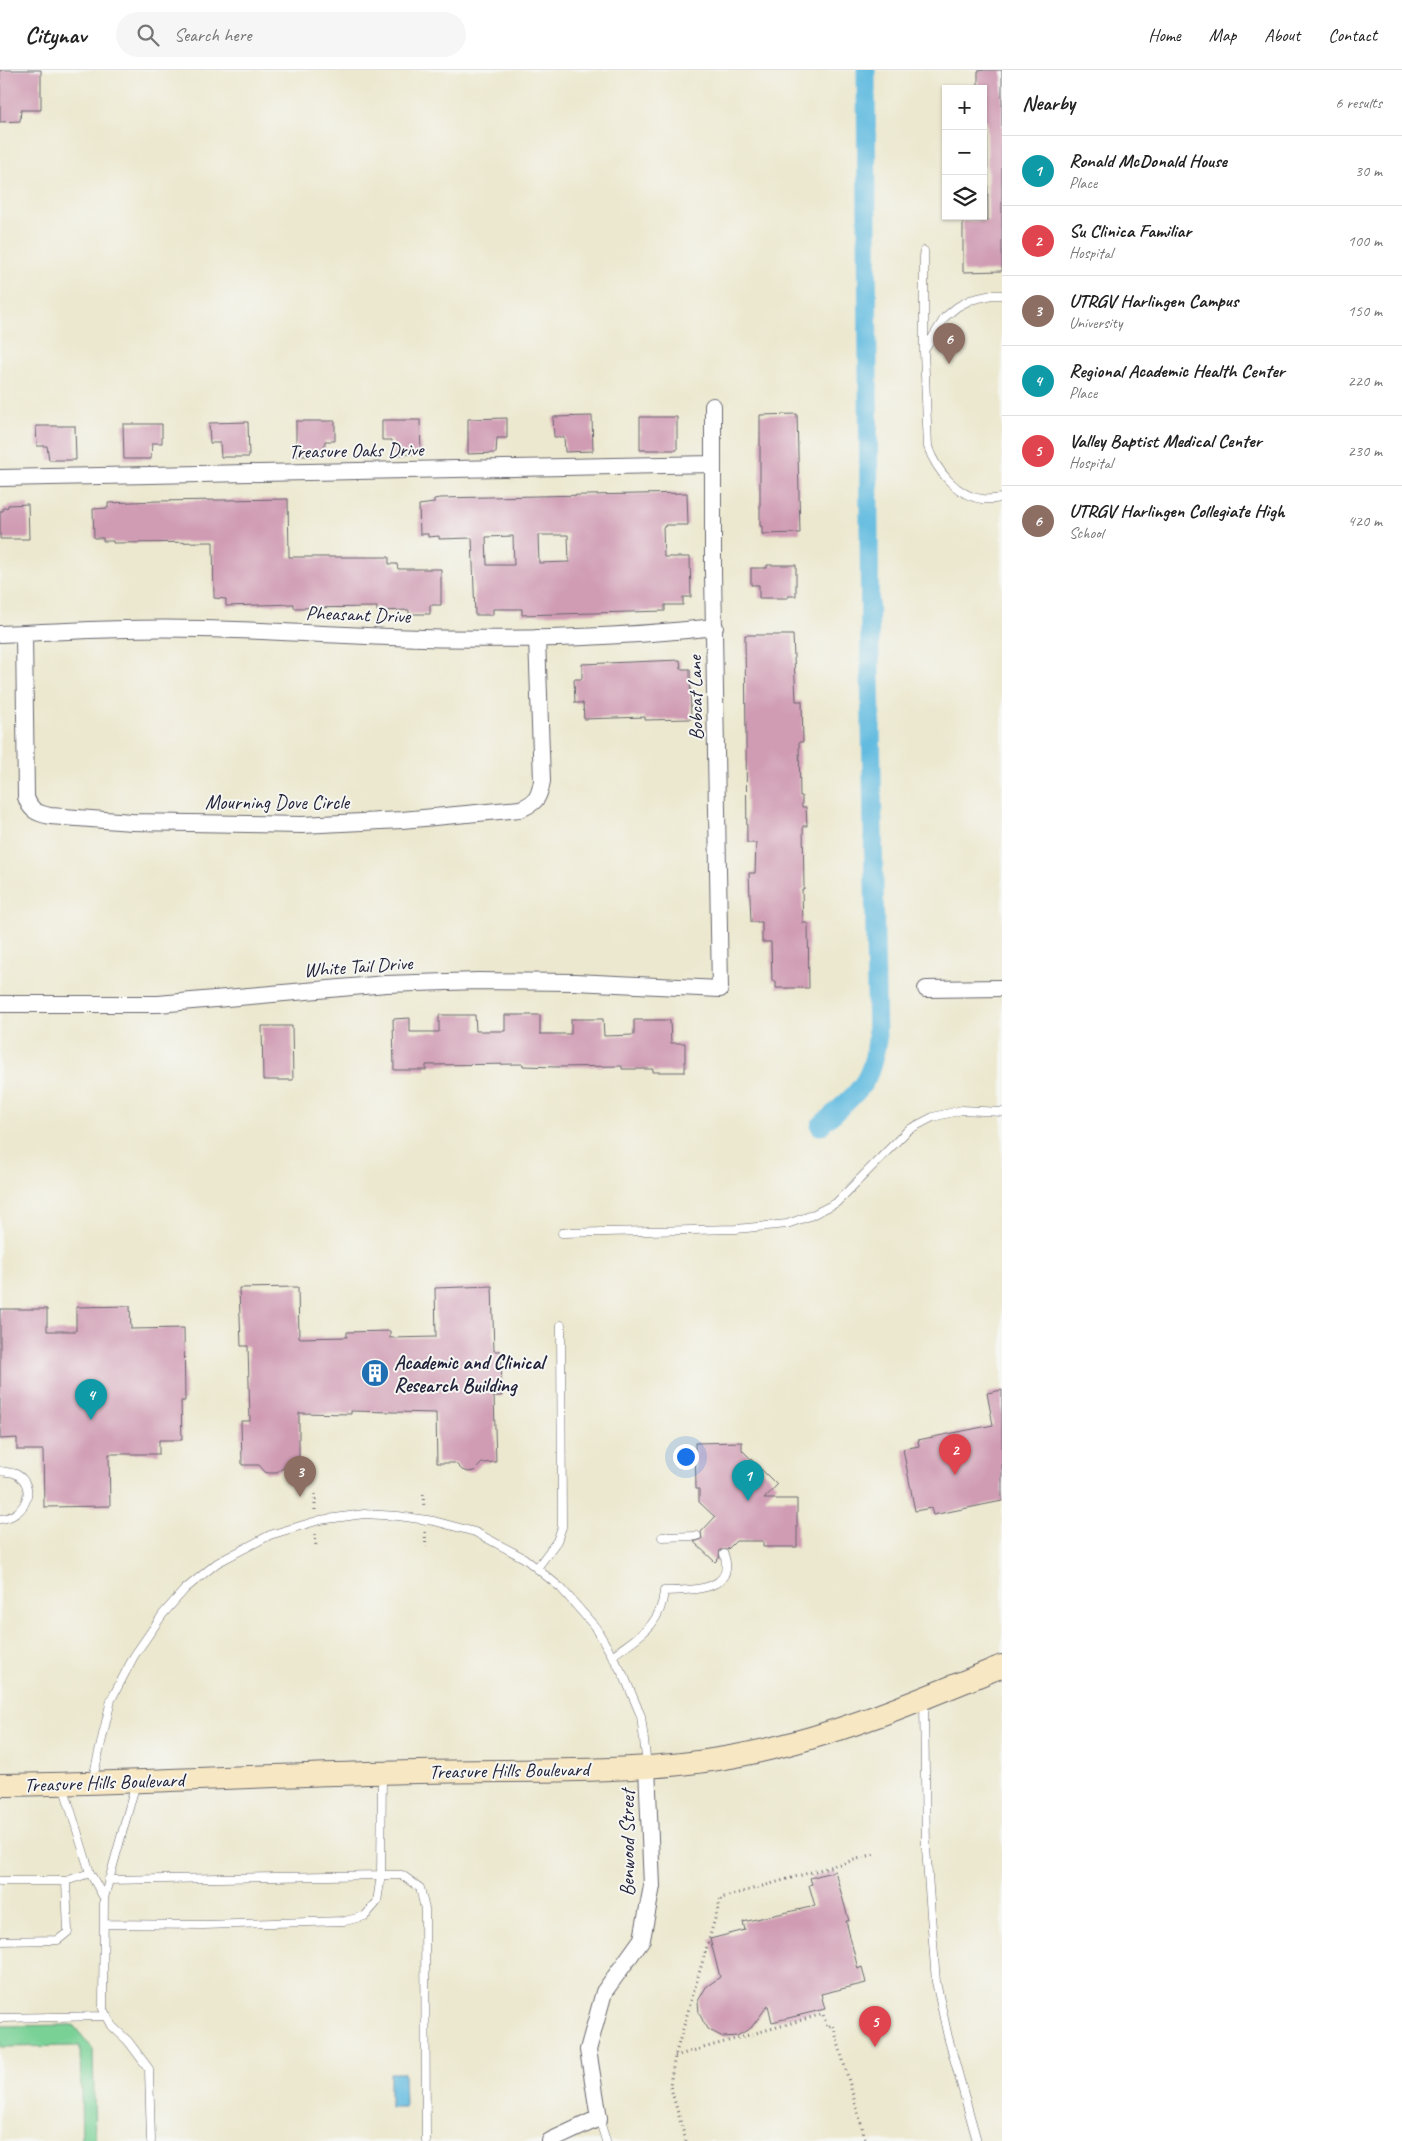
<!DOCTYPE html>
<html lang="en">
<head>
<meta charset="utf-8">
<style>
  :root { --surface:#fff; --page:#f6f6f6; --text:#222; --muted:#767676; --line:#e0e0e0; --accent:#2563eb }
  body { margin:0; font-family:Caveat,sans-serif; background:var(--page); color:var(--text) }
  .controls { position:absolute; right:15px; top:15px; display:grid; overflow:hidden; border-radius:0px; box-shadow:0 1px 4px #0004 }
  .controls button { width:45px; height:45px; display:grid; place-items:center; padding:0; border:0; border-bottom:1px solid var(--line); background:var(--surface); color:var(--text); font:25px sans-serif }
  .you { position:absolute; left:685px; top:1386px; width:18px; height:18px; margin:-12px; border:4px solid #fff; border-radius:50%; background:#1a73e8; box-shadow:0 0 0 8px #1a73e833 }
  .badge { display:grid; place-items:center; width:32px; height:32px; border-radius:50%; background:var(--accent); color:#fff; font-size:16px; font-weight:700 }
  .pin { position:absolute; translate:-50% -41px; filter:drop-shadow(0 1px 2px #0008) }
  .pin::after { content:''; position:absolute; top:26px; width:18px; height:15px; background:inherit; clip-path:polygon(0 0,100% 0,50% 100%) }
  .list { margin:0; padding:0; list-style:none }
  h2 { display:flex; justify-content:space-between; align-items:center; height:65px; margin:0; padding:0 20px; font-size:21px }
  h2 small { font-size:16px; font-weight:400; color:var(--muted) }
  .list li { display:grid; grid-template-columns:32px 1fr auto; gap:15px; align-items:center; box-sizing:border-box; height:70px; padding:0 20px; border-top:1px solid var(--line) }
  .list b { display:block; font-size:19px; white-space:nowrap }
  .list p { margin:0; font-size:16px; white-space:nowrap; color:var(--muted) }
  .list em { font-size:16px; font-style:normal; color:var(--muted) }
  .icon { flex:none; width:28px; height:28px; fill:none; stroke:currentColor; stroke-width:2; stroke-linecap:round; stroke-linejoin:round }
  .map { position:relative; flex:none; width:1002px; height:2071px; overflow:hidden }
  header { display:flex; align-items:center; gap:30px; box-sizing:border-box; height:70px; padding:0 25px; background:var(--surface); border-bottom:1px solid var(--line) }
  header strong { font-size:24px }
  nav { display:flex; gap:28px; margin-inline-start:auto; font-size:18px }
  .search { width:350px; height:45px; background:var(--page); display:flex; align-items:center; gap:12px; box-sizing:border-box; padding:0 18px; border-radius:28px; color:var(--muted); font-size:19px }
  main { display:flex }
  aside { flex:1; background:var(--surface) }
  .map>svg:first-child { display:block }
  .green { fill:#79d196; stroke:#4e7a68 }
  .water { fill:#63bce0; stroke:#426f8e }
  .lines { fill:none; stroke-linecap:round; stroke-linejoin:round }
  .canal { stroke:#63bce0; stroke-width:19 }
  .building { fill:#d09cb4; fill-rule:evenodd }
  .lane-casing { stroke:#69676f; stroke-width:9 }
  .street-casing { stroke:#69676f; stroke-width:18 }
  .secondary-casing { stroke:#69676f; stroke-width:24 }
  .path { stroke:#69676f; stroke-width:3; stroke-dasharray:1 4; stroke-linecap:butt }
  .lane { stroke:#fff; stroke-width:8 }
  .street { stroke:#fff; stroke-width:16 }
  .secondary { stroke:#f7e8c3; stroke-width:22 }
  .labels { text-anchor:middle; stroke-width:4; stroke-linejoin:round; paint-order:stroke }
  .street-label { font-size:20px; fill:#22223b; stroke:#f6f6f2 }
  .poi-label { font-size:20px; font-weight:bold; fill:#22223b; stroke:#f6f6f2; text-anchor:start }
</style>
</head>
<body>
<header>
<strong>Citynav</strong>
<div class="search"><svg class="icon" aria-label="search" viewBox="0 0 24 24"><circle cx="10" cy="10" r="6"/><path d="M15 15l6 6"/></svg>Search here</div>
<nav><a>Home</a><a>Map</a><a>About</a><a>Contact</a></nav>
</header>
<main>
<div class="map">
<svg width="1002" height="2071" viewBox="0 0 1002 2071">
  <rect width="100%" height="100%" fill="#f6f6f2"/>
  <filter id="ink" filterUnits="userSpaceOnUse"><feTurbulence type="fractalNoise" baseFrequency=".02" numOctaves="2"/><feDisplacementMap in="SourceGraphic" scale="10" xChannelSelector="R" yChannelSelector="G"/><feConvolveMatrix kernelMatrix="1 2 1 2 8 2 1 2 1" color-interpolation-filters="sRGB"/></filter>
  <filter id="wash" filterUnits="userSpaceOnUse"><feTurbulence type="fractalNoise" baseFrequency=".0096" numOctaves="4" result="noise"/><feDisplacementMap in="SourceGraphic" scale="20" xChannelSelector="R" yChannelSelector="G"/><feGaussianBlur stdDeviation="1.12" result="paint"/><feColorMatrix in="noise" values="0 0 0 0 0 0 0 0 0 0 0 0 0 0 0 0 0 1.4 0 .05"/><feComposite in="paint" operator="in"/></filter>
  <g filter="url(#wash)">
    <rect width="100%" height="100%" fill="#ece8cf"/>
    <path class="green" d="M73,1955L93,1979L95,2071H82L80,1976L0,1977V1956Z"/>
    <path class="water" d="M390,2003H404L405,2037H390Z"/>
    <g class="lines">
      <path class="canal" d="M820,1056C835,1041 859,1025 868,1005C873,994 875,983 877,971L870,601L866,0"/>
    </g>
    <g id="blocks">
      <path class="building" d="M0,0H41V40H21L20,51L0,52Z
        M985,0H1002V201L963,202V151H988L987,50H983V19H978V1Z
        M797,344L800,463L762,464V456H760V345Z
        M592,346L593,381L565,382L564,367H554L553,347Z
        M640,347H677V380H640Z
        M507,348V368H497L496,383L468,384V349Z
        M382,350H420L421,384L393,385L392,370H382Z
        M296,351H335V371H325L324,386H296Z
        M248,352L249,387H221L220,373H210L209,353Z
        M123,354H162V373H152L151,389H124Z
        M36,356H75L76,390H49L47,376H37Z
        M687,423L688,455H665V457H663L664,487H690L691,527H683V535H665V541L522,545V539H493V545H475L472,468L439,469V466L428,467V464H420L419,435L434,433V429L440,428ZM538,465H568L569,492L539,493ZM513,466L514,495H487L486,467Z
        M288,429L289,487H389V494H397L398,499H441V535H430V544H409V540L377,541V537L294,538V534L226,536V529L214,528L213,472L113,473V471H103V468H94L93,439L108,438V433L156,431Z
        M28,434L29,469H0V441H3V438L8,437V435Z
        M767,495H796V526H788V528H759V515H751V498H767Z
        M745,565H793L796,631H802L803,672H799L800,726H802V737H806L807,756H803L804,819H802L803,853H808L809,918H776V911H772L771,872H762V852H751L749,803H755L756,773H747Z
        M680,590L681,599H690L691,649L645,650V647L584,649L583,633H575L574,609H582V594Z
        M439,945H475L476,961H505V945H540V964H571V949H603L604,966L634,965V950H670L671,973H685V1002H653V999H622V996L556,997L523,996V994L426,995V1000H394L393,949L410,948V962H439Z
        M262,956H292L293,1010H263Z
        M492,1216L494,1281H501L502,1326H494L496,1392L482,1393L474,1401L468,1402L462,1400L455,1393H437L436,1343L351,1341V1344L299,1343V1397H285L275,1403H269L265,1402L259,1395H242L241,1351H250L248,1276H241L239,1218L298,1217L299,1268L347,1267V1262L390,1261V1268L436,1267L435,1218Z
        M130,1236L131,1259L184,1258L185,1331H181L182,1370H159V1384H109L110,1436L44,1437L43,1380H17V1368L0,1369V1239H47V1261H76V1237Z
        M1002,1320V1431L933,1445L931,1438L915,1441L903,1379L919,1376L918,1370L993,1355L987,1323Z
        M742,1372V1380L777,1415L764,1429H797V1477H763V1471H736L727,1480H720L719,1488L715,1492L694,1472L702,1469L701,1462L715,1447L699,1432V1419H696L695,1373Z
        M835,1801L849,1851H846L858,1899L862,1897L866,1913L821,1924L825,1939L772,1952L768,1935L751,1958L737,1966L723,1967L707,1959L699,1943L698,1931L706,1917L720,1907L710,1869L745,1860L743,1852L815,1836L809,1815L812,1814L810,1808Z"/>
    </g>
  </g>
  <g filter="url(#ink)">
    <use href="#blocks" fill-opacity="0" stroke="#69676f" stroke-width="1"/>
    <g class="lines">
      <defs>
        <path id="lane" d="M924,181V279
          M1002,225H992L970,230L957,237L945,247L924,281L928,377C936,400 957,426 982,429C989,430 996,429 1002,428
          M562,1163L736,1159L787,1154L810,1146L836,1133L908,1060L933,1047L962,1040L1002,1042
          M0,1401C4,1402 12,1402 16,1404C38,1416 26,1447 0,1449
          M662,1467L697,1466
          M537,1498L557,1471L562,1457L561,1255
          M612,1586C638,1566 661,1557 664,1521C687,1520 737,1523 724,1484
          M924,1630L926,1778L936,1912L948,1967L977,2071
          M92,1712L111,1630L134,1586L163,1544L185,1519L217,1493L270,1465L320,1450L364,1444L398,1446L434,1451L475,1462L524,1488L561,1518L596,1558L625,1608L641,1646L647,1695
          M136,1713L104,1828L103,1939L112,1956L128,1971L149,1999L151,2071
          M63,1715L90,1803L104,1828
          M108,1810L381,1805H402L420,1818L425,1839L426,2071
          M0,1811H66L90,1803
          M104,1854L203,1855L345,1851L365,1846L377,1832L381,1805L382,1704
          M0,1871L58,1870L68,1862L66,1811
          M0,1948L107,1946
          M599,2048L606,2071"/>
        <path id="street" d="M0,408L713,394
          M24,563L26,727C30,740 36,743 50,746L132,752L302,755L402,750L520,739C536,733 539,728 542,711L537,568
          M0,564C67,561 134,557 201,559C264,560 327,565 390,567C498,571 608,569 715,557
          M926,919L1002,918
          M0,934H158L386,914L478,911L575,912L720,919L713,502V336
          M550,2071L599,2048L588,1980L604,1922L642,1869L652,1816L647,1697"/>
        <path id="secondary" d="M0,1715C140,1713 280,1704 419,1702C529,1699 643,1706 751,1683C838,1665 920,1630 1002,1596"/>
      </defs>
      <use href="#lane" class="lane-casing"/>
      <use href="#street" class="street-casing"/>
      <use href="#secondary" class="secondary-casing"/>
      <path class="path" d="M315,1424V1440
        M423,1424L424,1438
        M425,1462L426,1477
        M315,1464L316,1478
        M675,1986L823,1944L827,1957L833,1955L866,2071
        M686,2071L670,2015L675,1986L721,1828L875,1784"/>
      <use href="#lane" class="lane"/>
      <use href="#street" class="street"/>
      <use href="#secondary" class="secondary"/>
    </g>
  </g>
  <defs>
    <symbol id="building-disc" viewBox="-11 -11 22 22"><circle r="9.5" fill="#1f6fb2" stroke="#f6f6f2"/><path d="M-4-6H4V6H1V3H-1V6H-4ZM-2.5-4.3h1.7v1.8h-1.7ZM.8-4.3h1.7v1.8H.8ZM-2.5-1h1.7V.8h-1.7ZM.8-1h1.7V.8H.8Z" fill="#fff"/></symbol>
  </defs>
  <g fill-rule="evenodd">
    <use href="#building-disc" x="359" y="1287" width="32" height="32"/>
  </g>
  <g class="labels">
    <g class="street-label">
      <text transform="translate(356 380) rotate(-1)" y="7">Treasure Oaks Drive</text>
      <text transform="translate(358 544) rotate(2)" y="7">Pheasant Drive</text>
      <text transform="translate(695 628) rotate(-91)" y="7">Bobcat Lane</text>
      <text x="277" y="739">Mourning Dove Circle</text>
      <text transform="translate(358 896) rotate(-4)" y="7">White Tail Drive</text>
      <text transform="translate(509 1700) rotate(-1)" y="7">Treasure Hills Boulevard</text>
      <text transform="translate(104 1712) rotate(-2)" y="7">Treasure Hills Boulevard</text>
      <text transform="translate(627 1773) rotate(-90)" y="7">Benwood Street</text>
    </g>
    <g class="poi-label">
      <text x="394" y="1299">Academic and Clinical<tspan x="394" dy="23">Research Building</tspan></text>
    </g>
  </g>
</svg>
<div class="controls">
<button>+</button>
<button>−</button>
<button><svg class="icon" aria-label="layers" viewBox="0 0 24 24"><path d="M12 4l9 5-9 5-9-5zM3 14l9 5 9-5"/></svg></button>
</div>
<div class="you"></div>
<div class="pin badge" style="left:748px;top:1431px;background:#0f9aa8">1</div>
<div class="pin badge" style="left:955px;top:1405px;background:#e0444e">2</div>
<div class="pin badge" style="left:300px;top:1427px;background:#8d6e63">3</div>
<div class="pin badge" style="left:91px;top:1350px;background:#0f9aa8">4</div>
<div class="pin badge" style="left:875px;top:1977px;background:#e0444e">5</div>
<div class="pin badge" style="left:949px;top:294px;background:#8d6e63">6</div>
</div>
<aside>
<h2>Nearby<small>6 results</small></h2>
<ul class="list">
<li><span class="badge" style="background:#0f9aa8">1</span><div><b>Ronald McDonald House</b><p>Place</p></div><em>30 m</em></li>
<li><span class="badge" style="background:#e0444e">2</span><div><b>Su Clinica Familiar</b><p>Hospital</p></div><em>100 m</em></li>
<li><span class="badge" style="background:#8d6e63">3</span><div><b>UTRGV Harlingen Campus</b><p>University</p></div><em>150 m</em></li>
<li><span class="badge" style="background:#0f9aa8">4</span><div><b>Regional Academic Health Center</b><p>Place</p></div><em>220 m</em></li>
<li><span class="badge" style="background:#e0444e">5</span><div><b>Valley Baptist Medical Center</b><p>Hospital</p></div><em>230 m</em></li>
<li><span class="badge" style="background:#8d6e63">6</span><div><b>UTRGV Harlingen Collegiate High</b><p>School</p></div><em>420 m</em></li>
</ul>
</aside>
</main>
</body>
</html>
